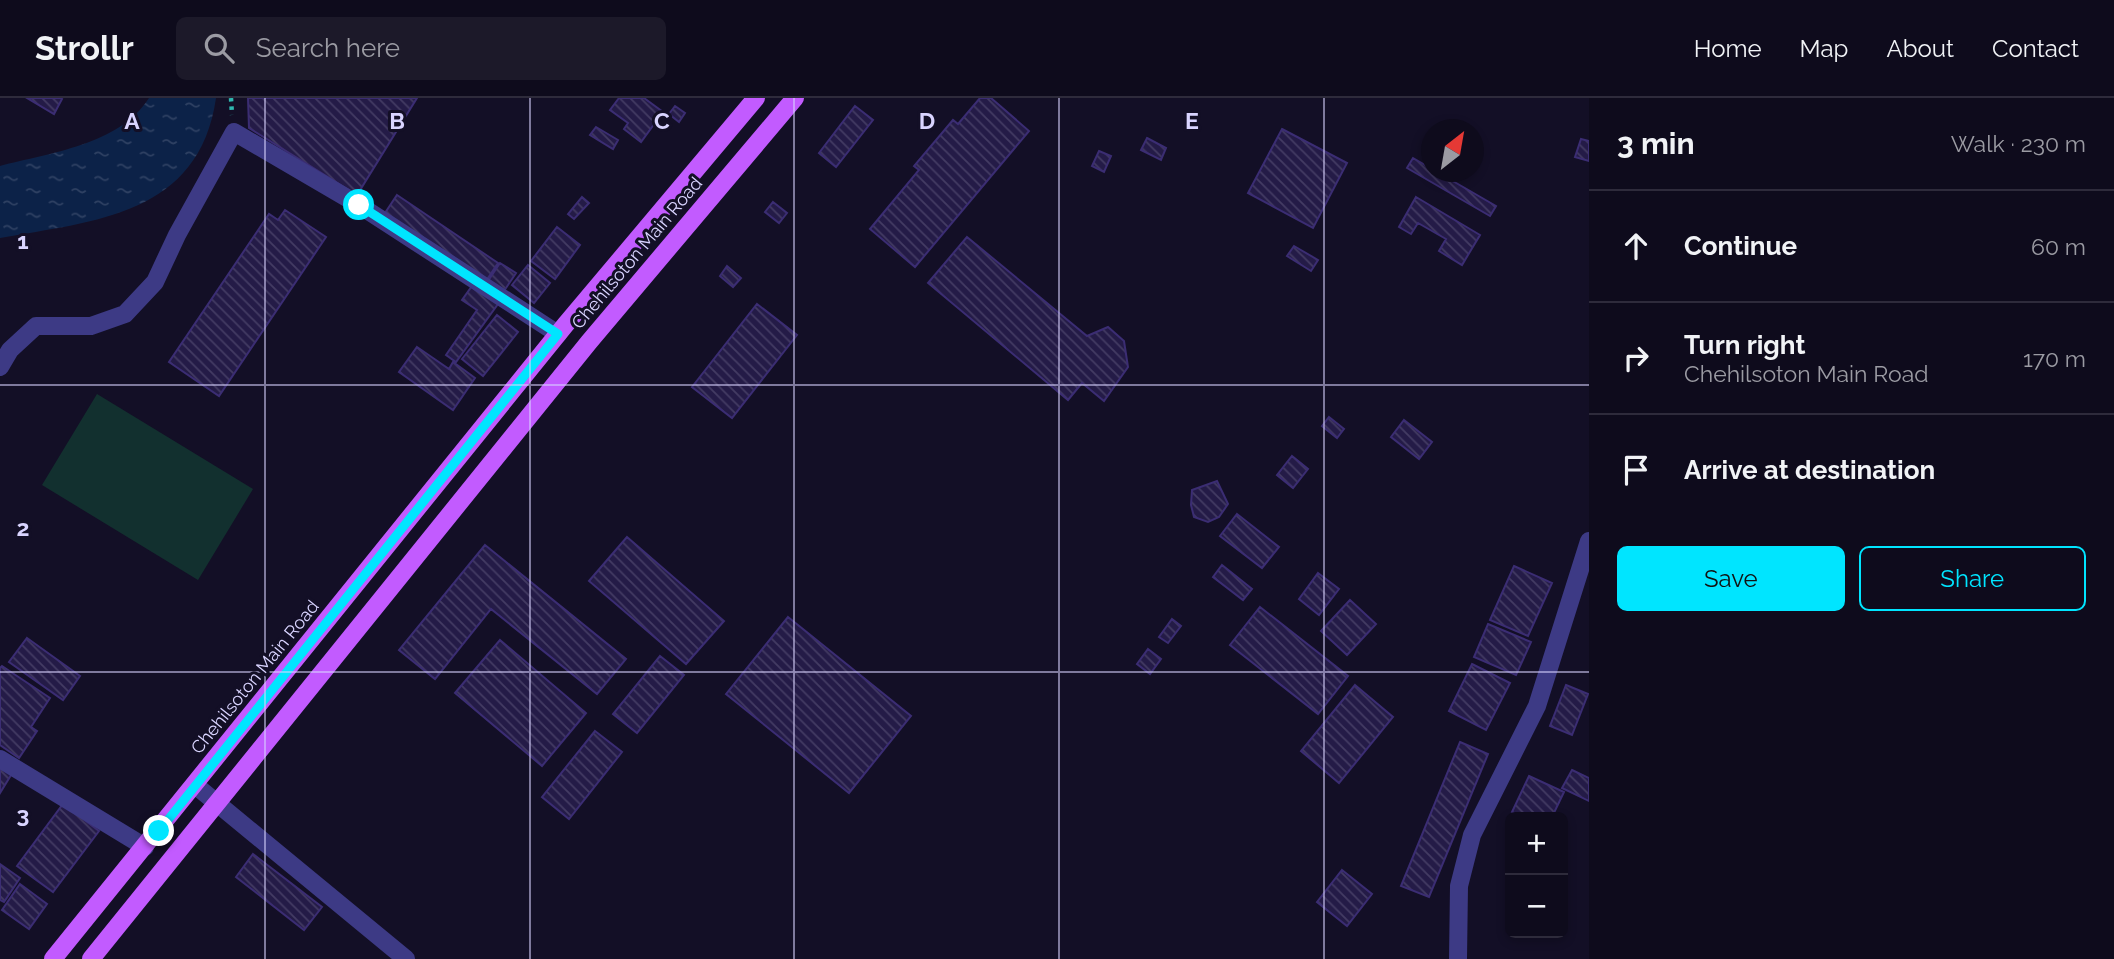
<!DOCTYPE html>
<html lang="en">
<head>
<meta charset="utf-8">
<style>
  :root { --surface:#0e0b1c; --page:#1c1929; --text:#f1f3f6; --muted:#9b9ba3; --line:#2e2b3b; --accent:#00e5ff }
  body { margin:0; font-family:Raleway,sans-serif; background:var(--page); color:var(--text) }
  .controls { position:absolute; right:21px; bottom:21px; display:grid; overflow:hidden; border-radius:10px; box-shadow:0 4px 10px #0003 }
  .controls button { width:63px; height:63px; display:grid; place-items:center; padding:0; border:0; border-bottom:2px solid var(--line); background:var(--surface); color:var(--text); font:35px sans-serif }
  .compass { position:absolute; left:1421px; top:21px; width:63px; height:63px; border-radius:50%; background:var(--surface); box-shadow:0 4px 10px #0003; rotate:31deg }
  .stop { position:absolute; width:21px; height:21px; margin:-16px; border:5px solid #00e5ff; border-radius:50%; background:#fff }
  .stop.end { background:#00e5ff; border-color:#fff; box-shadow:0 2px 7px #0008 }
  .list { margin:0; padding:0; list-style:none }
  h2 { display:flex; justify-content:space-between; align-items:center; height:91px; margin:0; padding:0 28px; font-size:30px }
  h2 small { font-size:23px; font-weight:400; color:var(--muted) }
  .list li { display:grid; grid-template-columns:46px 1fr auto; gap:21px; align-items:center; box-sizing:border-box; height:112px; padding:0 28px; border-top:2px solid var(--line) }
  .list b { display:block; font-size:26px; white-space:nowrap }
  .list p { margin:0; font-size:23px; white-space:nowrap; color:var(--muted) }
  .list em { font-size:23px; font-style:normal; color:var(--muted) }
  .actions { display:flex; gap:14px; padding:21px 28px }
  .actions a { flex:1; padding:16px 0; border:2px solid var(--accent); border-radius:10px; text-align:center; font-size:24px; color:var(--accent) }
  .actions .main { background:var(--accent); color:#111 }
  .icon { flex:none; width:38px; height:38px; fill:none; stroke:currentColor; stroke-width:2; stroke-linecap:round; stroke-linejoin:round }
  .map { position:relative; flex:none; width:1589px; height:861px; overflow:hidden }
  header { display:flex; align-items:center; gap:42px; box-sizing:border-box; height:98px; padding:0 35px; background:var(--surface); border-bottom:2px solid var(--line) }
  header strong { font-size:33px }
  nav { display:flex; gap:38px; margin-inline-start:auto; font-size:24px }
  .search { width:490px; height:63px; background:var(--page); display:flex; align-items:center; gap:18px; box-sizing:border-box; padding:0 24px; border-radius:10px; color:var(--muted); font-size:26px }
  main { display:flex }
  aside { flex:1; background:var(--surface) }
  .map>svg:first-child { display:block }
  .pitch { fill:#12302f }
  .water { fill:url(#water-ripples) }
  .building { fill:url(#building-back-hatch); stroke:#3b2d73; stroke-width:2 }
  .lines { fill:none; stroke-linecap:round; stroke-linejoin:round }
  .path { stroke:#2fb8b0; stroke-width:4.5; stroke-dasharray:3.5 5; stroke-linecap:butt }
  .minor { stroke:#3d3a85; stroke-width:18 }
  .major { stroke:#c25bff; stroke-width:18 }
  .route { stroke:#00e5ff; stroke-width:9 }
  .grid { fill:none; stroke:#d9d4ff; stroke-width:2; stroke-opacity:0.55 }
  .labels { text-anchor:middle; stroke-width:6; stroke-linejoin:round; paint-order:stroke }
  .street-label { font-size:18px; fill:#d9d4ff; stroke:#130f26 }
  .grid-label { font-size:23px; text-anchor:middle; font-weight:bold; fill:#d9d4ff; stroke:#130f26; stroke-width:6; stroke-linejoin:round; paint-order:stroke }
</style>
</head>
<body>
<header>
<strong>Strollr</strong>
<div class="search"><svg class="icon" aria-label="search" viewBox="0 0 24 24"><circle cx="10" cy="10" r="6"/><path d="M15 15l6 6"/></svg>Search here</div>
<nav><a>Home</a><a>Map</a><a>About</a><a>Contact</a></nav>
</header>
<main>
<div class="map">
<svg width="1589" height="861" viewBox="0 0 1589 861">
  <defs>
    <pattern id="water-ripples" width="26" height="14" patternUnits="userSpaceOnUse" patternTransform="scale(1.75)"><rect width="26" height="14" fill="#0c2248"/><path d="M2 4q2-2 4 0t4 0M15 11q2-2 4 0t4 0" fill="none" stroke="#2f4163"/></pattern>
    <pattern id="building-back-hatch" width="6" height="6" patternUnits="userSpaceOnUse" patternTransform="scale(1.75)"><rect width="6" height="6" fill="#241b47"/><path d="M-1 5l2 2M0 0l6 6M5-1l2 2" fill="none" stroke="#433b63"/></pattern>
  </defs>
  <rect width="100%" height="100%" fill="#130f26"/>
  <path class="pitch" d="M97,296L253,391L198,482L42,387Z"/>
  <path class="water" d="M149,0H216C199,117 95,123 0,140V68C49,55 119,47 149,0Z"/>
  <path class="building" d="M27,0H60L62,1L54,16Z
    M248,0H417L357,97L249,30Z
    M619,0H644L663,14L641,44L624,31L628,25L610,12Z
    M980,0H991L1029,33L915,169L870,131L919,72L914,68L953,22L958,26Z
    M675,8L685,15L679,24L669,16Z
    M855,8L873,22L836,69L819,55Z
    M596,29L618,42L613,51L590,37Z
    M1282,31L1347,65L1313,130L1248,95Z
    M1147,40L1166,50L1161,62L1141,52Z
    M1581,41L1589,43V63L1575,59Z
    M1099,53L1111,58L1104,74L1092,68Z
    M1413,60L1432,71V74H1437L1496,108L1490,118L1407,70Z
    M397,97L498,165L484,186L383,118Z
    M582,99L589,105L574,121L568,116Z
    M1416,99L1480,137L1462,167L1439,153L1446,141L1418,125L1411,136L1399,129Z
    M773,104L787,115L779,125L765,114Z
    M285,112L326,139L219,298L169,264L269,116L278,122Z
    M557,129L580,147L555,181L531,163Z
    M967,139L1087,238L1108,229L1124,243L1128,269L1104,303L1082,285L1068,302L928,185Z
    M1294,148L1318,162L1311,173L1287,158Z
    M500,165L516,175L502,196L486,186Z
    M528,167L550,185L534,205L512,187Z
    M727,168L741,180L733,189L720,178Z
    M472,188L498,206L456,264L446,257L477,212L462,202Z
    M757,206L797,237L732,320L692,289Z
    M497,217L518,234L483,278L462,261Z
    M417,249L449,271L453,264L475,280L453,312L399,274Z
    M1329,319L1344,331L1337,340L1322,328Z
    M1404,322L1432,344L1419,361L1391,339Z
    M1292,358L1308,371L1293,390L1277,377Z
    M1217,383L1228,406L1219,419L1208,424L1194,419L1191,407L1192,392Z
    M1237,416L1279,449L1262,470L1220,438Z
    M627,439L724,523L686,566L589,483Z
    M485,447L626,561L597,596L491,511L435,581L399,552Z
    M1222,467L1252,491L1243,502L1213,479Z
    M1514,468L1552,485L1528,538L1490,522Z
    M1318,475L1339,491L1319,517L1299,501Z
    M1350,502L1376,526L1347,557L1321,533Z
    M1260,509L1348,578L1318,616L1230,547Z
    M788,519L911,618L849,695L726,596Z
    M1172,521L1181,528L1168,545L1159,539Z
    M1488,526L1531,544L1516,577L1474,559Z
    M27,540L80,578L63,602L9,564Z
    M500,542L586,615L542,668L455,595Z
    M1148,551L1161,561L1150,576L1137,566Z
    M660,558L684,577L637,635L613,616Z
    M1472,566L1510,585L1486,632L1449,613Z
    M2,568L50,600L31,629L37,633L19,660L0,647V570Z
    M1355,587L1393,619L1339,685L1301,653Z
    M1566,587L1588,596L1572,637L1550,628Z
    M595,633L622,654L569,721L542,699Z
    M1460,644L1488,656L1429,799L1401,788Z
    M0,667L13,674L0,695Z
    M1572,672L1589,680V703L1562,690Z
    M1529,678L1564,694L1552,719H1523L1512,714Z
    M63,706L99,733L53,794L17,768Z
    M253,756L322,809L304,832L236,779Z
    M0,766L20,780L4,804L0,802Z
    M1342,772L1372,796L1347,828L1317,804Z
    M20,786L47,806L29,831L2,812Z"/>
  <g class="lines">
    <path class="path" d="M231,0L232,17"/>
    <path class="minor" d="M0,269L10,252L36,228H91L125,216L155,184L177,137L234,34L359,107L558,236
      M0,661L145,749
      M195,687L406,861
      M1458,861L1459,788L1472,737L1537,608L1589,443"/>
    <path class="major" d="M53,861L566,226L756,0
      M91,861L589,244L795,0"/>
  </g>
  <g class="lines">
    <path class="route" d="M159,733L558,236L359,107"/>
  </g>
  <path class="grid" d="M265,0V861M530,0V861M794,0V861M1059,0V861M1324,0V861M0,287H1589M0,574H1589"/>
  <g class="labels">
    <g class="street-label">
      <text transform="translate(637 155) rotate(-50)" y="6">Chehilsoton Main Road</text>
      <text transform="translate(255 579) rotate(-51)" y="6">Chehilsoton Main Road</text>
    </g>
  </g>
  <g class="grid-label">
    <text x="132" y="31">A</text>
    <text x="397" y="31">B</text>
    <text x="662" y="31">C</text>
    <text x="927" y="31">D</text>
    <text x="1192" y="31">E</text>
    <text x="23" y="151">1</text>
    <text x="23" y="438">2</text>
    <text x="23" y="725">3</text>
  </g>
</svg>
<div class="controls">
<button>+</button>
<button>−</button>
</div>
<svg class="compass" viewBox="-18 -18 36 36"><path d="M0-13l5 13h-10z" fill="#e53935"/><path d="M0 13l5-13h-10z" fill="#9b9ba3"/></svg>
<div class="stop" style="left:359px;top:107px"></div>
<div class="stop end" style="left:159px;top:733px"></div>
</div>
<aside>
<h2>3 min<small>Walk · 230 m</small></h2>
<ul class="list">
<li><svg class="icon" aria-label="ahead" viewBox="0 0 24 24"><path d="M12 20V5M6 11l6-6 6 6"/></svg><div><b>Continue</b></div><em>60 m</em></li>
<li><svg class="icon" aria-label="right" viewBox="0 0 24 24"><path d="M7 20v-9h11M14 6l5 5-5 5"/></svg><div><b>Turn right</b><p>Chehilsoton Main Road</p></div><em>170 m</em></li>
<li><svg class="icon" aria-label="arrive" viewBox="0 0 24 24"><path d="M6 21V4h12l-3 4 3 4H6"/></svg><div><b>Arrive at destination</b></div></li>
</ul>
<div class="actions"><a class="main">Save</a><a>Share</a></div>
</aside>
</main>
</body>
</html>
